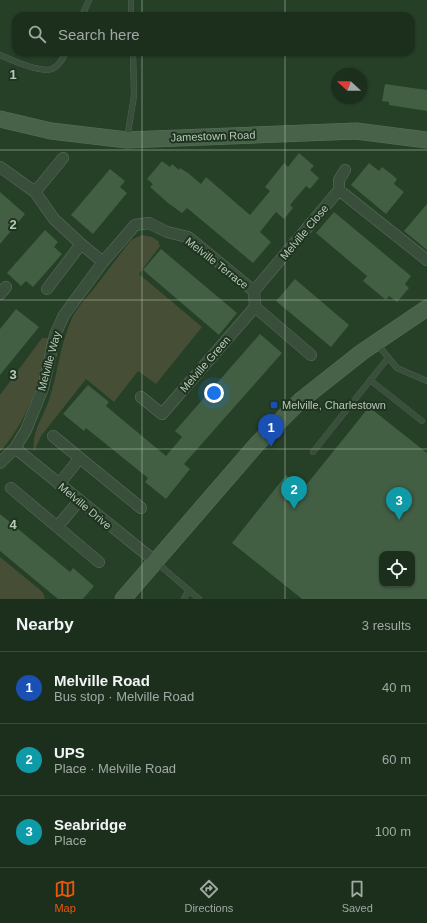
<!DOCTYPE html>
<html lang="en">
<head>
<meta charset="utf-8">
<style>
  :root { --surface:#1c2f1d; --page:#253726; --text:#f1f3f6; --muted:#a0a9a4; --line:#3a4a3b; --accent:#ea580c }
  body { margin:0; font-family:Arial,sans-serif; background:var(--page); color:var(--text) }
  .controls { position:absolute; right:12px; bottom:12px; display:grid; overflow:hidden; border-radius:8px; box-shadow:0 1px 3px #0004 }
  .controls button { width:36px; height:36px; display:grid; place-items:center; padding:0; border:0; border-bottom:1px solid var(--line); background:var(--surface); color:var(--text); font:20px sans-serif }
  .compass { position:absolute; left:331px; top:68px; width:36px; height:36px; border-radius:50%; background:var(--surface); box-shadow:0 1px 3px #0004; rotate:291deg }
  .you { position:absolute; left:214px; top:393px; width:14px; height:14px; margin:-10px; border:3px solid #fff; border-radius:50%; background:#1a73e8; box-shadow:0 0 0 6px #1a73e833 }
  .badge { display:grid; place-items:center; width:26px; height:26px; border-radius:50%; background:var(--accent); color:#fff; font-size:13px; font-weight:700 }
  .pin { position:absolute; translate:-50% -33px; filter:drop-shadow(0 1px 2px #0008) }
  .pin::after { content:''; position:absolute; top:21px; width:14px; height:12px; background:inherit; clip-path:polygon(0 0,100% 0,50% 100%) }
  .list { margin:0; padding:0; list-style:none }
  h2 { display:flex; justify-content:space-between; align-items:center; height:52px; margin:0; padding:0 16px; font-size:17px }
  h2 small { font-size:13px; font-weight:400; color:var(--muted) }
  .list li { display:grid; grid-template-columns:26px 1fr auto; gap:12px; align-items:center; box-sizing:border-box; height:72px; padding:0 16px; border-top:1px solid var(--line) }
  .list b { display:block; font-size:15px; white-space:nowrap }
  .list p { margin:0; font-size:13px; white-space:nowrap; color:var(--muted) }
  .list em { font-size:13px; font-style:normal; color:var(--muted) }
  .icon { flex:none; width:22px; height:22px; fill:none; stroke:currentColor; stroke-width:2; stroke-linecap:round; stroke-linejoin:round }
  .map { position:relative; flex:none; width:427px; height:599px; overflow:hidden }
  .search { position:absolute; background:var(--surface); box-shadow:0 1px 3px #0004; left:12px; right:12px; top:12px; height:44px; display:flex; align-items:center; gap:10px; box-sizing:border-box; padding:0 14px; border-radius:12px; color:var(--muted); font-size:15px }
  .sheet { height:268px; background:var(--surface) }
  nav { display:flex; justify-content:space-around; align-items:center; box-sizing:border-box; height:56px; border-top:1px solid var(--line); background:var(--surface); font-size:11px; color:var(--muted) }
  nav a { display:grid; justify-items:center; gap:2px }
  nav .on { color:var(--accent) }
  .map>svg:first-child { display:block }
  .green { fill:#464e35 }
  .building { fill:#425e43; fill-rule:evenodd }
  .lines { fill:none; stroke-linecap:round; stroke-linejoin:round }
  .lane-casing { stroke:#5b6f5c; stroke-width:6 }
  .street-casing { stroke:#5b6f5c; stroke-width:12 }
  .secondary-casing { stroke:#5b6f5c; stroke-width:17 }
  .lane { stroke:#3a4f3b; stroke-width:5.5 }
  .street { stroke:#3a4f3b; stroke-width:11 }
  .secondary { stroke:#48624a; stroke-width:16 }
  .grid { fill:none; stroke:#b7cab8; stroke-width:1; stroke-opacity:0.55 }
  .transit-dot { fill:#1a4fb4; stroke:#1f3420; stroke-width:1.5 }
  .labels { text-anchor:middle; stroke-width:4; stroke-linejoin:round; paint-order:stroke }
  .street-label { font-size:11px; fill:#b7cab8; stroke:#1f3420 }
  .poi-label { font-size:11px; fill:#b7cab8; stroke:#1f3420; text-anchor:start }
  .grid-label { font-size:13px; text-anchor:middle; font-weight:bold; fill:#b7cab8; stroke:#1f3420; stroke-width:4; stroke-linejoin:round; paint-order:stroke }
</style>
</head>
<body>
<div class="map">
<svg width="427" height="599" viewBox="0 0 427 599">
  <rect width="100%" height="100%" fill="#263f27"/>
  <path class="green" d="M142,235L152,237L158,241L160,246L139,274L202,327L156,384L138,371L114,402L86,379L41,436L34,452C31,432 43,418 49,400C58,373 60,344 72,318C77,308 85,299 92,291C105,274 118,257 131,240Z
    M42,338H51C40,380 29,419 0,452V395Z
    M0,557L39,589L43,593L45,599H0Z"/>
  <path class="building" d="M385,84L427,90V111L389,105V102L382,101Z
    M299,153L314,166L310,170L319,178L310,189L306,186L290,205L293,208L284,219L276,212L260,232L271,242L253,263L187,208L182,213L168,203L150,187L153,184L147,179L162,161L170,167L172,164L179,170L180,168L188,173L201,184L206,177L250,215L270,191L265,187L284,163L288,167Z
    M369,163L379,171L382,167L390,173L397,179L394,184L404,192L386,214L351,185Z
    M110,169L125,181L120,187L127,193L93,234L71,215Z
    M0,192L25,214L0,244Z
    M427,204V250L404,231Z
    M334,212L411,276L405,284L409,288L397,302L389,296L386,300L363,281L367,276L316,233Z
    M45,230L58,242L54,247L62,254L33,287L26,281L21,286L7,273Z
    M161,249L237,313L219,335L143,270Z
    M295,279L349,325L331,347L276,301Z
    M16,309L39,327L0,375V329Z
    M260,334L282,353L184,464L190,469L166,499L145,482L148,478L86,428L84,431L63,414L88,385L109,402L106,406L166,456L182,437L175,431Z
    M369,407L427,453V599H302L232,543L286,475L303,489ZM382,554H412V584H382Z
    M0,514L70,572L73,568L94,586L83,599H58L0,551Z"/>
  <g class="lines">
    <defs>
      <path id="lane" d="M131,0V16
        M82,16L89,0
        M0,55C11,60 40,73 52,69C59,66 63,59 66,52
        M127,139L134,96L133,52
        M377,344L397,368L427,381
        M370,380L422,421
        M313,452L388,358
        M156,562L199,599
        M184,599L189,590"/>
      <path id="street" d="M0,167L35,192L54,219L81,244L103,262
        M339,190L427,260
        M35,192L63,158
        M47,289L81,244
        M254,291L339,190V180L345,170
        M0,294L6,287
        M255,307L311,355
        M141,397L162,414L255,307L254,291
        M53,436L141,508
        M15,448L156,562
        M0,463L15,448L26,430L43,388L55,335L64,315L103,262L135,225L149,223L167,232L188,237L254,291
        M59,484L80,458
        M11,488L99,562
        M57,527L79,501"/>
      <path id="secondary" d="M0,119L51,131L127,140L356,131L427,140
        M123,599L257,444L300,401L362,352L427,308"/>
    </defs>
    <use href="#lane" class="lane-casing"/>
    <use href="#street" class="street-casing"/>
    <use href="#secondary" class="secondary-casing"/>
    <use href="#lane" class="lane"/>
    <use href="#street" class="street"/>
    <use href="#secondary" class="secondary"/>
  </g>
  <path class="grid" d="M142,0V16M285,0V16M142,52V599M285,52V599M0,150H427M0,300H427M0,449H427"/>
  <rect class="transit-dot" x="270" y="401" width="8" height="8" rx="2"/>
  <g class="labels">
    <g class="street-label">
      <text transform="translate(213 136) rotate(-2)" y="4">Jamestown Road</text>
      <text transform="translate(304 232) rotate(-50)" y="4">Melville Close</text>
      <text transform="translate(217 263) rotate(38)" y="4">Melville Terrace</text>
      <text transform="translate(49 361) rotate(-75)" y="4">Melville Way</text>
      <text transform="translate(205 364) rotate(-49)" y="4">Melville Green</text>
      <text transform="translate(85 506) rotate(40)" y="4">Melville Drive</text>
    </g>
    <g class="poi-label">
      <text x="282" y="409">Melville, Charlestown</text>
    </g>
  </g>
  <g class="grid-label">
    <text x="13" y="79">1</text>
    <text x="13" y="229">2</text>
    <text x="13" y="379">3</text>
    <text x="13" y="529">4</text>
  </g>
</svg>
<div class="controls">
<button><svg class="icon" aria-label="locate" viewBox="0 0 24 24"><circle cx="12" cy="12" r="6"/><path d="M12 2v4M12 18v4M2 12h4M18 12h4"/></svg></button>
</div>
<svg class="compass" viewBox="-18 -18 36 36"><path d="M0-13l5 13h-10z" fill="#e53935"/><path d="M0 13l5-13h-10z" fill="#a0a9a4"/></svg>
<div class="you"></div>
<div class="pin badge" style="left:271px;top:447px;background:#1a4fb4">1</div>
<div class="pin badge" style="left:294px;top:509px;background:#0f9aa8">2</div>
<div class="pin badge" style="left:399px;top:520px;background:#0f9aa8">3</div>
<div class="search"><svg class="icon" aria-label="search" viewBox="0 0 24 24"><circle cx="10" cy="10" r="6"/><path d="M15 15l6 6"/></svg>Search here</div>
</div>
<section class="sheet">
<h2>Nearby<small>3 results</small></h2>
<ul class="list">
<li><span class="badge" style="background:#1a4fb4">1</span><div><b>Melville Road</b><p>Bus stop · Melville Road</p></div><em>40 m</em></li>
<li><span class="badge" style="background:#0f9aa8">2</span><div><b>UPS</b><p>Place · Melville Road</p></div><em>60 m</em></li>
<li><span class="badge" style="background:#0f9aa8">3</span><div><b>Seabridge</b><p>Place</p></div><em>100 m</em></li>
</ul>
</section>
<nav>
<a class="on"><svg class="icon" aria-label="map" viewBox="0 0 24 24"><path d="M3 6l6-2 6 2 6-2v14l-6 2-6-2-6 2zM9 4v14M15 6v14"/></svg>Map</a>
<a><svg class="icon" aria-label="directions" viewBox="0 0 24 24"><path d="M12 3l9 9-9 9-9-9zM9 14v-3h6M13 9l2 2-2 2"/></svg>Directions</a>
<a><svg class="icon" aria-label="saved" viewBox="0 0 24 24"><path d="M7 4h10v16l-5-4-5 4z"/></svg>Saved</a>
</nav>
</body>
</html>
